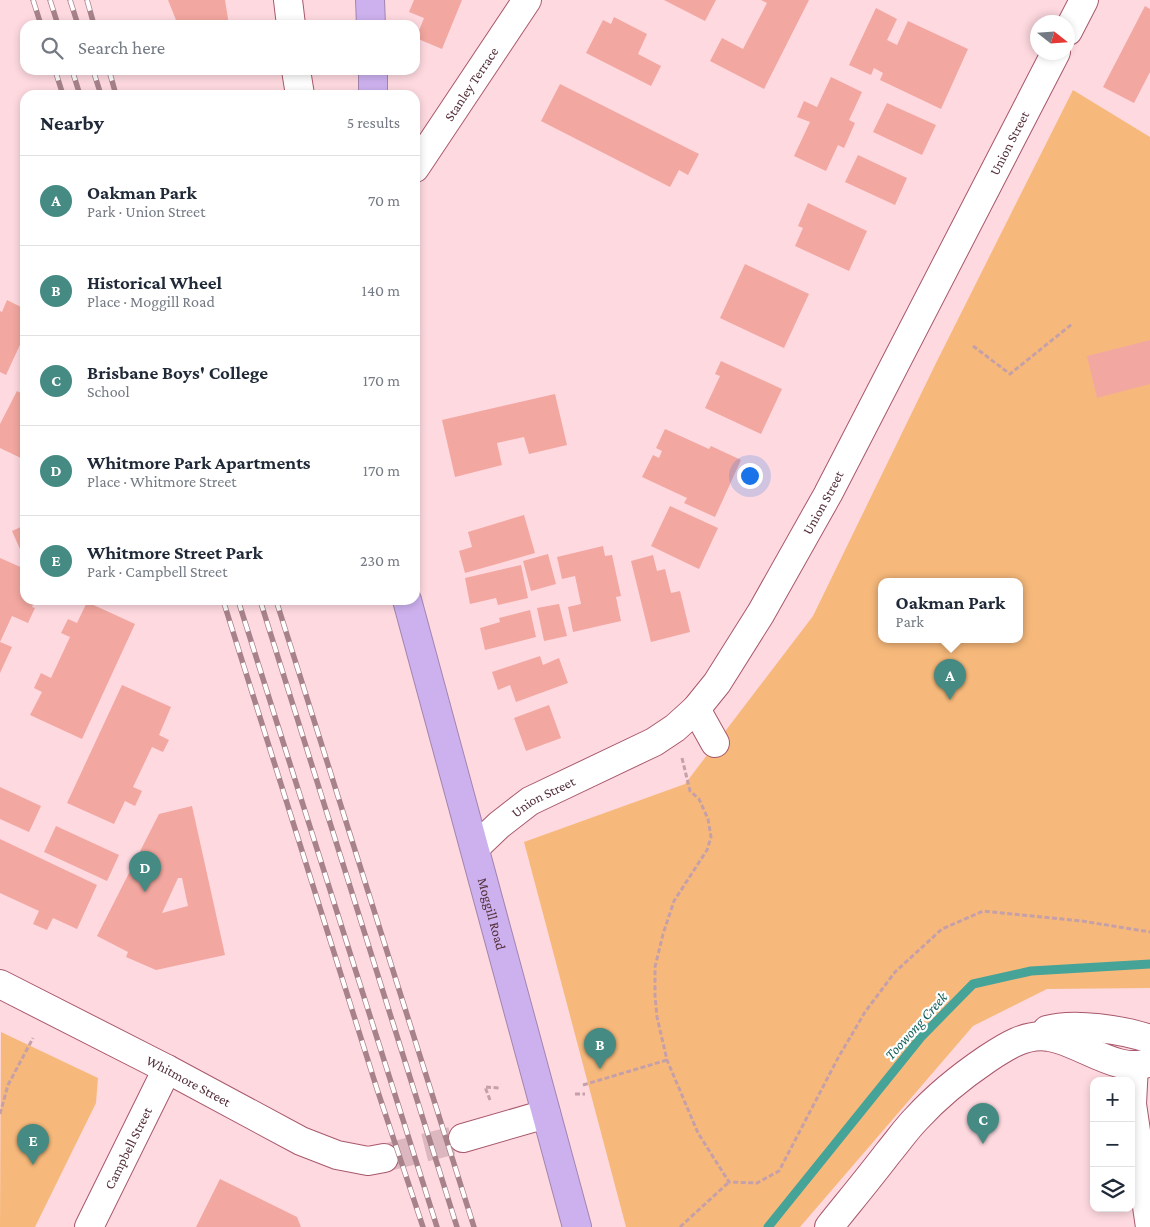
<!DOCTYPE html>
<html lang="en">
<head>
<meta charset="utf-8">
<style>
  :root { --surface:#fff; --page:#f2f2f3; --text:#1f2937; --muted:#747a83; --line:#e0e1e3; --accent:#458b83 }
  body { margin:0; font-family:"Crimson Pro",serif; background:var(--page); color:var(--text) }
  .controls { position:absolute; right:15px; bottom:15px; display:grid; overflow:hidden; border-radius:10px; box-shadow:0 2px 8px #0003 }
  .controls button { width:45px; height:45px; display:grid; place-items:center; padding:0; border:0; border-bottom:1px solid var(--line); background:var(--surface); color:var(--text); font:25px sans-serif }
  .compass { position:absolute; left:1030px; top:15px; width:45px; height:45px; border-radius:50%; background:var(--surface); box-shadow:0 2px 8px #0003; rotate:107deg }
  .you { position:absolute; left:749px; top:475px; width:18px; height:18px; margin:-12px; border:4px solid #fff; border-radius:50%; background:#1a73e8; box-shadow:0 0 0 8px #1a73e833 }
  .badge { display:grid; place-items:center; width:32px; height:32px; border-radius:50%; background:var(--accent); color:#fff; font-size:16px; font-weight:700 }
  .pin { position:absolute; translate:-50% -41px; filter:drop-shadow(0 1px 2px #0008) }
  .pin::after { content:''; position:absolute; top:26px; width:18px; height:15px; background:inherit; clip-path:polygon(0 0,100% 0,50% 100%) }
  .popup { position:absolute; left:878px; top:578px; width:145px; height:65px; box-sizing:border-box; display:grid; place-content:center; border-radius:10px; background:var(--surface); filter:drop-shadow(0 1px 4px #0005); font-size:16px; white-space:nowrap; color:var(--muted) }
  .popup b { font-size:19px; color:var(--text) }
  .popup::after { content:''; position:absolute; left:50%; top:100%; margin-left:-10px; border:10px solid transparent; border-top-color:var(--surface) }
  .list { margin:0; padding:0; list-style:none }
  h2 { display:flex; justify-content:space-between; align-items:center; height:65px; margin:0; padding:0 20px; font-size:21px }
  h2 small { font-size:16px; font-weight:400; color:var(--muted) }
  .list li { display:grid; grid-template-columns:32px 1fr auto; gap:15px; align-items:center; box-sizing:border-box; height:90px; padding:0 20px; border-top:1px solid var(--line) }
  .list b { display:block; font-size:19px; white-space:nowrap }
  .list p { margin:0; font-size:16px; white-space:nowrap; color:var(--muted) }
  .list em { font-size:16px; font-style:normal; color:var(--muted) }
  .icon { flex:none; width:28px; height:28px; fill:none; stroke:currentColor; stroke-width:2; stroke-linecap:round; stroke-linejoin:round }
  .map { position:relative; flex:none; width:1150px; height:1227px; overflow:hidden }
  .search { position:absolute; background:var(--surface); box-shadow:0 2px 8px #0003; left:20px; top:20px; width:400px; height:55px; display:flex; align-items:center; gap:12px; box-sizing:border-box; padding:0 18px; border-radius:15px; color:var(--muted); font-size:19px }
  .panel { position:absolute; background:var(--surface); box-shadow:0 2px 8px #0003; left:20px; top:90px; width:400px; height:515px; border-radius:15px }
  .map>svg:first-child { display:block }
  .green { fill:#f7b97b; fill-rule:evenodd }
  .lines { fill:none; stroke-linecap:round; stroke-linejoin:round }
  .stream { stroke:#45a398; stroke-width:9 }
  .building { fill:#f2a7a0; fill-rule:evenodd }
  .minor-tunnel { stroke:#dcb7bf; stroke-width:28; stroke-dasharray:28 14; stroke-linecap:butt }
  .minor-casing { stroke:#a8586c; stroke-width:30 }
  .highway-casing { stroke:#a384af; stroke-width:30 }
  .path { stroke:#c5a0a8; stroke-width:3; stroke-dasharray:5 2.5; stroke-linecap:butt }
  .minor { stroke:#fff; stroke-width:28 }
  .highway { stroke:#cdb1ef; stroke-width:28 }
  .rail-casing { stroke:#a7828a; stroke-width:5.5 }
  .rail { stroke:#fff; stroke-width:4; stroke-dasharray:11; stroke-linecap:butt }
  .labels { text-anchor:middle; stroke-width:4.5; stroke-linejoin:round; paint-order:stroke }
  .street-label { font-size:14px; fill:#543039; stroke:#fff }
  .water-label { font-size:15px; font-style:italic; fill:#136159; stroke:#fff }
</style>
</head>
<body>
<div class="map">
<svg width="1150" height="1227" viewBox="0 0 1150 1227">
  <rect width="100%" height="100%" fill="#fed9e0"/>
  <path class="green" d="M1073,90L1150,137V988L1047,989L973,1026L800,1227H626L524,842L685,784L813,616L936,363ZM881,581H1019V639H881Z
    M1,1032L98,1078L96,1103L35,1227H0Z"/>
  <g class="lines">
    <path class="stream" d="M768,1227L922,1036L973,984L1031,971L1150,964"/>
  </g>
  <path class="building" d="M168,0H225L229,25H178Z
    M414,0H462L442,49L416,38L424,18L409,12Z
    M664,0H716L705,21Z
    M761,0H809L764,89L710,61L722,38L743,49L767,3Z
    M1145,6L1150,9V72L1134,103L1103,87Z
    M876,8L897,19L887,40L897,45L908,21L968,49L941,109L880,80L883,73L874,68L871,75L849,65Z
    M614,17L647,34L638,54L661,66L651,86L586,53L603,20L611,24Z
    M831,77L862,92L849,120L855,123L844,148L838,145L826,171L794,156L810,122L797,117L804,101L817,107Z
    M560,84L699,154L688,175L679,170L670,187L541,121Z
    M887,103L936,125L922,155L873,132Z
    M858,155L907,178L895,205L845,182Z
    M808,203L867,231L849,271L795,246L803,228L798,226Z
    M745,264L809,294L784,348L720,318Z
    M7,300L23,308L22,311L25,312V334L6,375L0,372V311L2,312Z
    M1150,340V384L1097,398L1087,356Z
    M721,361L782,389L761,434L705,408L720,376L715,374Z
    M17,391L25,395V460L0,448V424Z
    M555,394L567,445L529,454L524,437L497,443L502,465L455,477L442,420Z
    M665,429L709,449L711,446L741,460L715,517L684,503L687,498L642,477L653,455L659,458L662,451L656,448Z
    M670,506L718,528L699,569L651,546Z
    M524,515L535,553L465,573L459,551L472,547L468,532Z
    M25,525V556H23L12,531Z
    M603,546L605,556L612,555L621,596L616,597L621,621L573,632L568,607L581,604L575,576L562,579L557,557Z
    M548,554L556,584L531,591L523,561Z
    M653,555L657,571L665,569L671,593L680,591L690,632L651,642L631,561Z
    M0,558L25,569V600H35L32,607L35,608L28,623L12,616L0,642Z
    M521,565L528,598L498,605L496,598L470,604L465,578Z
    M87,602L135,624L82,739L30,715L42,692L34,688L41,673L51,678L70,637L61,633L68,619L77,623Z
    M559,604L567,636L544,641L537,608Z
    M530,610L536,637L485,650L480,628L500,622L499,618Z
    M0,642L12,647L0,673Z
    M540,656L543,665L559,658L568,683L516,702L510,685L498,690L492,672Z
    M122,685L171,707L159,735L169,740L163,752L152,747L133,787L142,791L135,806L125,801L114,824L67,803Z
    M549,705L561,738L526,751L514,718Z
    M0,787L41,806L29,832L0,819Z
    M192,806L225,955L156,970L126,957L128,952L97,936L159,814ZM178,878H182L188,906L162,913Z
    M56,826L119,855L107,881L44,852Z
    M0,839L97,885L77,929L53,918L47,930L33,924L39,911L0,893Z
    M220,1179L297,1217L301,1227H196Z"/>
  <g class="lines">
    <path class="minor-tunnel" d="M384,1158L463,1138"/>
    <defs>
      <g id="minor">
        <path d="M288,0L291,25"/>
        <path d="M1068,31L1084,0"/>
        <path d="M296,70L300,95"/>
        <path id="s1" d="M415,168L527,0"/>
        <path d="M696,709L715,743"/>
        <path id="s2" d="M475,848L499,825L530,801L654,742L675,728L696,709L717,683L761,613L828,494L1056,52"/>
        <path id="s3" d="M0,984L167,1069L301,1141L337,1155L368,1161L384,1158"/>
        <path d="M1047,1030C1074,1022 1124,1030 1150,1039"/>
        <path d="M1134,1065L1132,1104L1150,1227"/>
        <path d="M463,1138L546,1114"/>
        <path id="s4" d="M89,1227L167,1069"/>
        <path d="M829,1227C849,1202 869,1178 888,1153C898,1141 907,1128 917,1118C938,1095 962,1076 987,1059C1005,1047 1026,1033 1049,1037C1079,1041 1120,1076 1150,1062"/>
      </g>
      <g id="highway">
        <path d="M370,0L371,25"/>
        <path d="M373,70V95"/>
        <path id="s5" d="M407,600L577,1227"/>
      </g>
    </defs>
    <use href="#minor" class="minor-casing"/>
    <use href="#highway" class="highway-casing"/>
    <path class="path" d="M973,346L1010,374L1072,324
      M682,758L690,791L699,799L708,819L711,837L707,850L674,901L663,934L655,967V996L657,1017L667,1060L698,1133L729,1182L757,1183L779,1171L838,1058L865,1012L895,972L942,929L983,911L1082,921L1150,932
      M583,1085L667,1060
      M575,1094H585
      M490,1100L485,1087L499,1088
      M0,1114L8,1085L33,1038
      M680,1227L729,1182"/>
    <use href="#minor" class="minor"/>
    <use href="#highway" class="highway"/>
    <defs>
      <path id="rail" d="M33,0L41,25
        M50,0L58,25
        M70,0L78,25
        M87,0L94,25
        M55,70L63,95
        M72,70L80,95
        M93,70L101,95
        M109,70L116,95
        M223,600L377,1089L423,1227
        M238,600L437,1227
        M260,600L457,1227
        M276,600L474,1227"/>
    </defs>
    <use href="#rail" class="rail-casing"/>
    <use href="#rail" class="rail"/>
  </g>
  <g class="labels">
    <g class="street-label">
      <text dy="5" stroke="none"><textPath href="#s1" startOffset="101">Stanley Terrace</textPath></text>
      <text dy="5" stroke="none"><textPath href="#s2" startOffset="911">Union Street</textPath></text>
      <text dy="5" stroke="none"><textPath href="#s2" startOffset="506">Union Street</textPath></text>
      <text dy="5" stroke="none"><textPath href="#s2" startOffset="86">Union Street</textPath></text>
      <text dy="5" stroke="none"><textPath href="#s5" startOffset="325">Moggill Road</textPath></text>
      <text dy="5" stroke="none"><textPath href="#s3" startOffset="212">Whitmore Street</textPath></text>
      <text dy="5" stroke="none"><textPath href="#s4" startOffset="88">Campbell Street</textPath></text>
    </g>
    <g class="water-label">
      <text transform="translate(916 1026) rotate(-48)" y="5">Toowong Creek</text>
    </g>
  </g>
</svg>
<div class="controls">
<button>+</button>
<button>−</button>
<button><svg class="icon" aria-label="layers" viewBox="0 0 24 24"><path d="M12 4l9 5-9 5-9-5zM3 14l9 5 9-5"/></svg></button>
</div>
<svg class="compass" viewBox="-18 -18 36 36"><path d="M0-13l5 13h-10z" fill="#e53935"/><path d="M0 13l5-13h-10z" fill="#747a83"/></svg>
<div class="you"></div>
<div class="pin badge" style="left:950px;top:700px">A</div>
<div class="popup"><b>Oakman Park</b>Park</div>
<div class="pin badge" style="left:600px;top:1069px">B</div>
<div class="pin badge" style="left:983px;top:1144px">C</div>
<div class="pin badge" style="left:145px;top:892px">D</div>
<div class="pin badge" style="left:33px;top:1165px">E</div>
<div class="search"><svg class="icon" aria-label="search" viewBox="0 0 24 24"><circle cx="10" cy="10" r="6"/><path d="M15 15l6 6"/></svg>Search here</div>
<section class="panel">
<h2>Nearby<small>5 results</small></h2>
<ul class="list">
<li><span class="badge">A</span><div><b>Oakman Park</b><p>Park · Union Street</p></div><em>70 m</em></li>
<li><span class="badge">B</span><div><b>Historical Wheel</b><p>Place · Moggill Road</p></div><em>140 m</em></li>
<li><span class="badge">C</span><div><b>Brisbane Boys' College</b><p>School</p></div><em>170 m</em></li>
<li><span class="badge">D</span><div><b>Whitmore Park Apartments</b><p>Place · Whitmore Street</p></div><em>170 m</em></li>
<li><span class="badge">E</span><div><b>Whitmore Street Park</b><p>Park · Campbell Street</p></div><em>230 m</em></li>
</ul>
</section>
</div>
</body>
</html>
